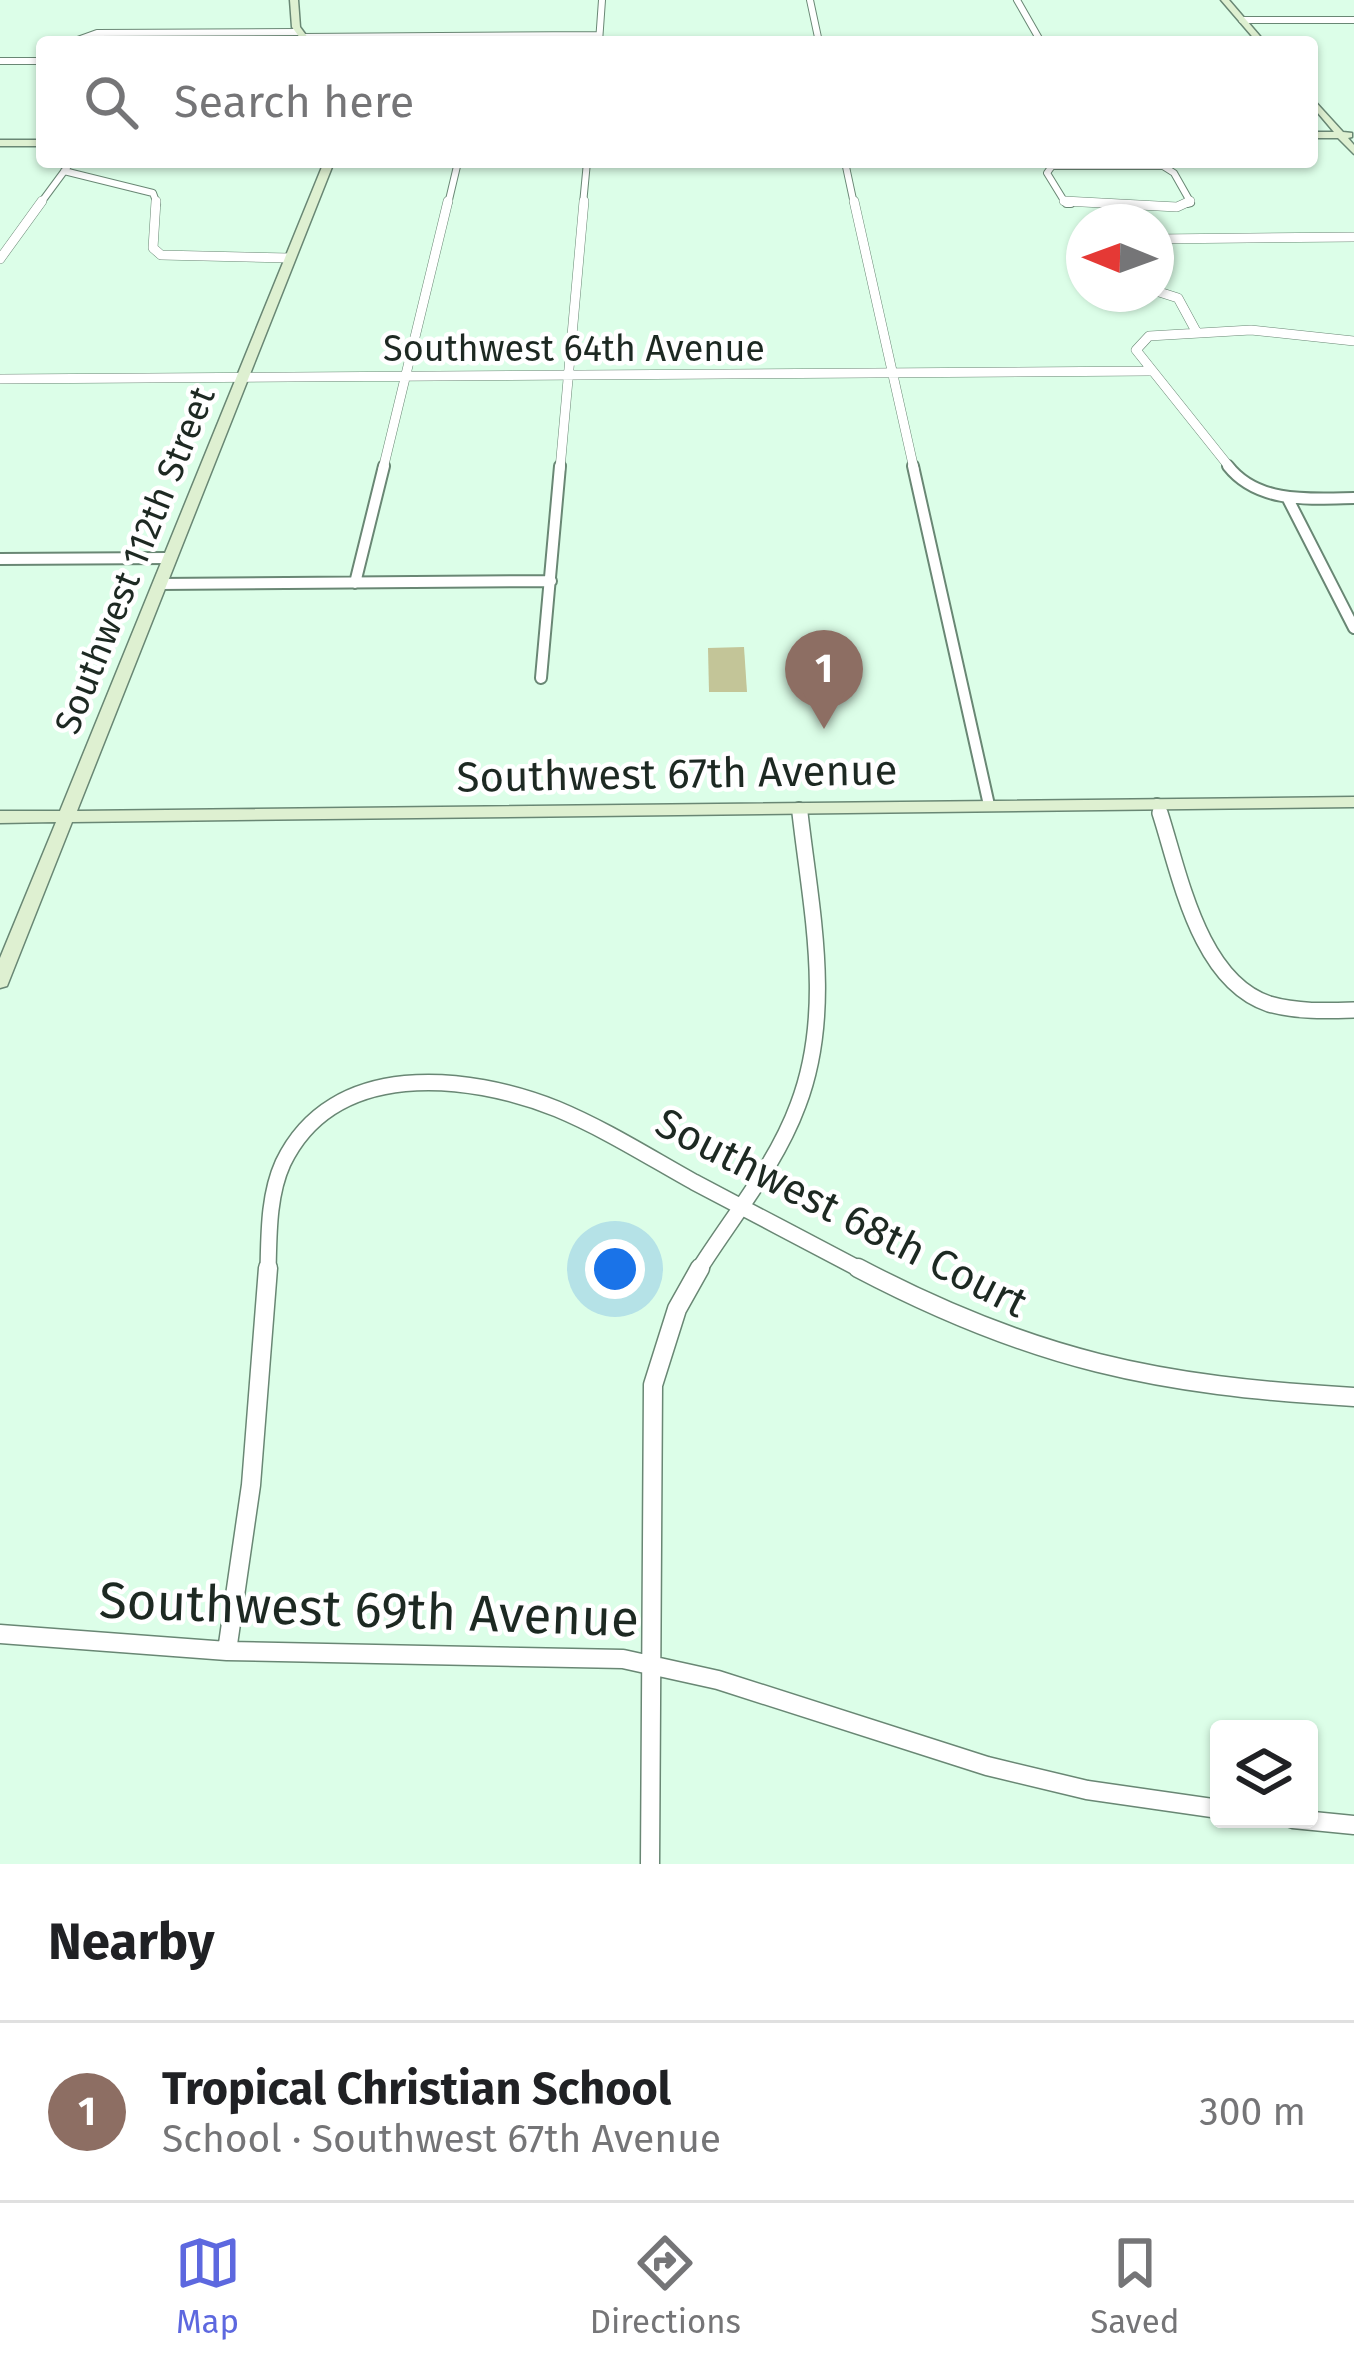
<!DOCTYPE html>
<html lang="en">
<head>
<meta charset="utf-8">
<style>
  :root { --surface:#fff; --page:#f2f2f2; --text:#202124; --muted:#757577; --line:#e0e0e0; --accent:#5d68df }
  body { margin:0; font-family:"Fira Sans",sans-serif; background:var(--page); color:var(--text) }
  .controls { position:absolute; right:36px; bottom:36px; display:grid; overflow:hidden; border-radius:12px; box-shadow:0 3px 9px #0004 }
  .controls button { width:108px; height:108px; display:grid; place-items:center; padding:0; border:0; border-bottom:3px solid var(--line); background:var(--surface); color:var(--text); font:60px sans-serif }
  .compass { position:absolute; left:1066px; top:204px; width:108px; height:108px; border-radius:50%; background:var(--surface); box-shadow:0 3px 9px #0004; rotate:271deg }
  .you { position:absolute; left:615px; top:1269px; width:42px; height:42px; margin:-30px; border:9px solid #fff; border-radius:50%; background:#1a73e8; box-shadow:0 0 0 18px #1a73e833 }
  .badge { display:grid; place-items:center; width:78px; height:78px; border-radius:50%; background:var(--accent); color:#fff; font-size:39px; font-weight:700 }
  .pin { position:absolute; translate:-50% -99px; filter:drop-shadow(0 3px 6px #0008) }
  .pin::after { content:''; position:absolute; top:63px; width:42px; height:36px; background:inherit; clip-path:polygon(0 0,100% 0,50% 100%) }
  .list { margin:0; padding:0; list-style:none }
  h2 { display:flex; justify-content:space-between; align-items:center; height:156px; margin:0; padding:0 48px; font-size:51px }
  h2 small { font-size:39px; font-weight:400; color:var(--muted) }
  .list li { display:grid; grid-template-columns:78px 1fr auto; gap:36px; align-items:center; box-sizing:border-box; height:180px; padding:0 48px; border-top:3px solid var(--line) }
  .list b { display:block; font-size:45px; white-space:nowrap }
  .list p { margin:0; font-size:39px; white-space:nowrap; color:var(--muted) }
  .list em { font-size:39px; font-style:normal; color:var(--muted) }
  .icon { flex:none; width:66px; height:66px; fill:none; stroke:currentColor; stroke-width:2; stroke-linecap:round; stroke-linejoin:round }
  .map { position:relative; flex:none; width:1354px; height:1864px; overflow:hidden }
  .search { position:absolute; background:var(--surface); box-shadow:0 3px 9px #0004; left:36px; right:36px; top:36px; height:132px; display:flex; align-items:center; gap:30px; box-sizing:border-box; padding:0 42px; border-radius:12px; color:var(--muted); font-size:45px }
  .sheet { height:336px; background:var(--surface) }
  nav { display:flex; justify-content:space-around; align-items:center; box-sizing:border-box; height:168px; border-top:3px solid var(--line); background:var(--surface); font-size:33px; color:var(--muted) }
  nav a { display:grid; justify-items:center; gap:6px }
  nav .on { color:var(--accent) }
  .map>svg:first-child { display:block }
  .green { fill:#c3c598 }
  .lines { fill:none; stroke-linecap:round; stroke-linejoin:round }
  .street-far4-casing { stroke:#698774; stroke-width:8 }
  .street-far3-casing { stroke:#698774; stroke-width:10 }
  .street-far2-casing { stroke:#698774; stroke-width:14 }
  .street-far1-casing { stroke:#698774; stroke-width:18 }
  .street-casing { stroke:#698774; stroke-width:21 }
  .secondary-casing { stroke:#698774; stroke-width:3 }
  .street-far4 { stroke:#fff; stroke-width:6 }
  .street-far3 { stroke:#fff; stroke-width:9 }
  .street-far2 { stroke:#fff; stroke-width:10 }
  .street-far1 { stroke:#fff; stroke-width:15 }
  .street { stroke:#fff; stroke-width:18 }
  .secondary { fill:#def0d1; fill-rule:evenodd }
  .labels { text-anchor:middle; stroke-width:9; stroke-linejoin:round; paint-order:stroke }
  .far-street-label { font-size:36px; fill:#1d2922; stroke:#fff }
  .street-label { font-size:42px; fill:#1d2922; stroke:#fff }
  .near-street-label { font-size:51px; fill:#1d2922; stroke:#fff }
</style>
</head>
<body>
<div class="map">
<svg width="1354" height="1864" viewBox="0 0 1354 1864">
  <rect width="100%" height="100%" fill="#dcfee8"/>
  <path class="green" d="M744,647L747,692H709L708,648Z"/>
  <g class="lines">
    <defs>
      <path id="street-far4" d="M810,0L819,42
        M1017,0L1041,42
        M1242,20H1354
        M302,37L599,35
        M72,42L97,33L298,32
        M599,42L602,0
        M0,61H42
        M42,79V87
        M845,162L854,204
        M64,171L153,193L157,204
        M40,204L71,162
        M448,204L458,162
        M583,204L587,162
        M1071,204H1066L1047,173L1052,166H1163L1174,173L1191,203L1187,204"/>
      <path id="street-far3" d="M156,201L153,248L161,255L290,258
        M854,201L914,469
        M1064,201L1177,207L1190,201
        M1156,239L1354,237
        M0,259L42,201
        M1156,291L1178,298L1197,333
        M0,379L1149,371
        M383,469L448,201
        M560,469L584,201
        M1231,469L1136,350L1149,336L1251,330L1354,341"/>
      <path id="street-far2" d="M913,466L989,805
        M1228,466C1258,504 1311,499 1354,498
        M1288,499L1354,628
        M0,559L169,558
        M355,583L384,466
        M159,584L551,581
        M541,678L560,466
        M1157,804L1161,816
        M799,808L800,816"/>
      <path id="street-far1" d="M1160,813C1180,875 1199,981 1269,1004C1297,1012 1326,1011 1354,1010
        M268,1271C269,1236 268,1196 283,1163C333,1059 467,1073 557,1109C605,1129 649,1157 694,1182C750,1212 807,1241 863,1271
        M698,1271C732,1217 776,1165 798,1105C834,1011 811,910 800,813"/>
      <path id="street" d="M858,1268C1033,1360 1158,1386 1354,1397
        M0,1634L227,1651L623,1659L718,1680L987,1766L1087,1790L1219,1809
        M227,1651L251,1485L268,1268
        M1293,1819L1354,1825
        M650,1864L653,1385L677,1309L700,1268"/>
      <path id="secondary" d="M290,0H298L300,27L311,42H303L292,27Z
        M1221,0H1229L1265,42H1257Z
        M1312,98L1343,132L1352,133V137L1348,138L1354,145V154L1338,138H1312V132H1334L1312,106Z
        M0,140H42V146H0Z
        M324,162H334L77,811L1354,797V807L72,822L9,981L7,986L0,988V958L56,822L0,823V811H60Z"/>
    </defs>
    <use href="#street-far4" class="street-far4-casing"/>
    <use href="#street-far3" class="street-far3-casing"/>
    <use href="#street-far2" class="street-far2-casing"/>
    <use href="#street-far1" class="street-far1-casing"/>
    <use href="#street" class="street-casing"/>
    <use href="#secondary" class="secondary-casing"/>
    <use href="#street-far4" class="street-far4"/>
    <use href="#street-far3" class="street-far3"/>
    <use href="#street-far2" class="street-far2"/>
    <use href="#street-far1" class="street-far1"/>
    <use href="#street" class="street"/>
    <use href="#secondary" class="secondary"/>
  </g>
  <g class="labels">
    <g class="far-street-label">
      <text x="574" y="361">Southwest 64th Avenue</text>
      <text transform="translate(134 560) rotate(-68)" y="13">Southwest 112th Street</text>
    </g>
    <g class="street-label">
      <text transform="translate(677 773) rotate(-1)" y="15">Southwest 67th Avenue</text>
      <text transform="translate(842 1212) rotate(27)" y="15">Southwest 68th Court</text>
    </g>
    <g class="near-street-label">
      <text transform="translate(369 1609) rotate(2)" y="18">Southwest 69th Avenue</text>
    </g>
  </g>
</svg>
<div class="controls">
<button><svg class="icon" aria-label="layers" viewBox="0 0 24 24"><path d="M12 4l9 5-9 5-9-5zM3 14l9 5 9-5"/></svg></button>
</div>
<svg class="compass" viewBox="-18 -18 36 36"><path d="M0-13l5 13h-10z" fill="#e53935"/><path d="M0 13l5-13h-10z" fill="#757577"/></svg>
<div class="you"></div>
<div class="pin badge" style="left:824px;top:729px;background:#8d6e63">1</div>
<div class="search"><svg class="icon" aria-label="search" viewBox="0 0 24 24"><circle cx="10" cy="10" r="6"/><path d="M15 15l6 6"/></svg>Search here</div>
</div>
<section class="sheet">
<h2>Nearby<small></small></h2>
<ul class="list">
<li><span class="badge" style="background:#8d6e63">1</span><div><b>Tropical Christian School</b><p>School · Southwest 67th Avenue</p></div><em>300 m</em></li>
</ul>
</section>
<nav>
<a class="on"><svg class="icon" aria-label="map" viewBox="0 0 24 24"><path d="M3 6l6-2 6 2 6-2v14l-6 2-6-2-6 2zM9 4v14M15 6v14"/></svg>Map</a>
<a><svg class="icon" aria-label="directions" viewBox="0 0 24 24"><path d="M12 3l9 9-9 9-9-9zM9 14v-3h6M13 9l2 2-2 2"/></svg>Directions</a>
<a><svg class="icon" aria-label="saved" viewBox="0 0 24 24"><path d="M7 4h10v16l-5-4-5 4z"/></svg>Saved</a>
</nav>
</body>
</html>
